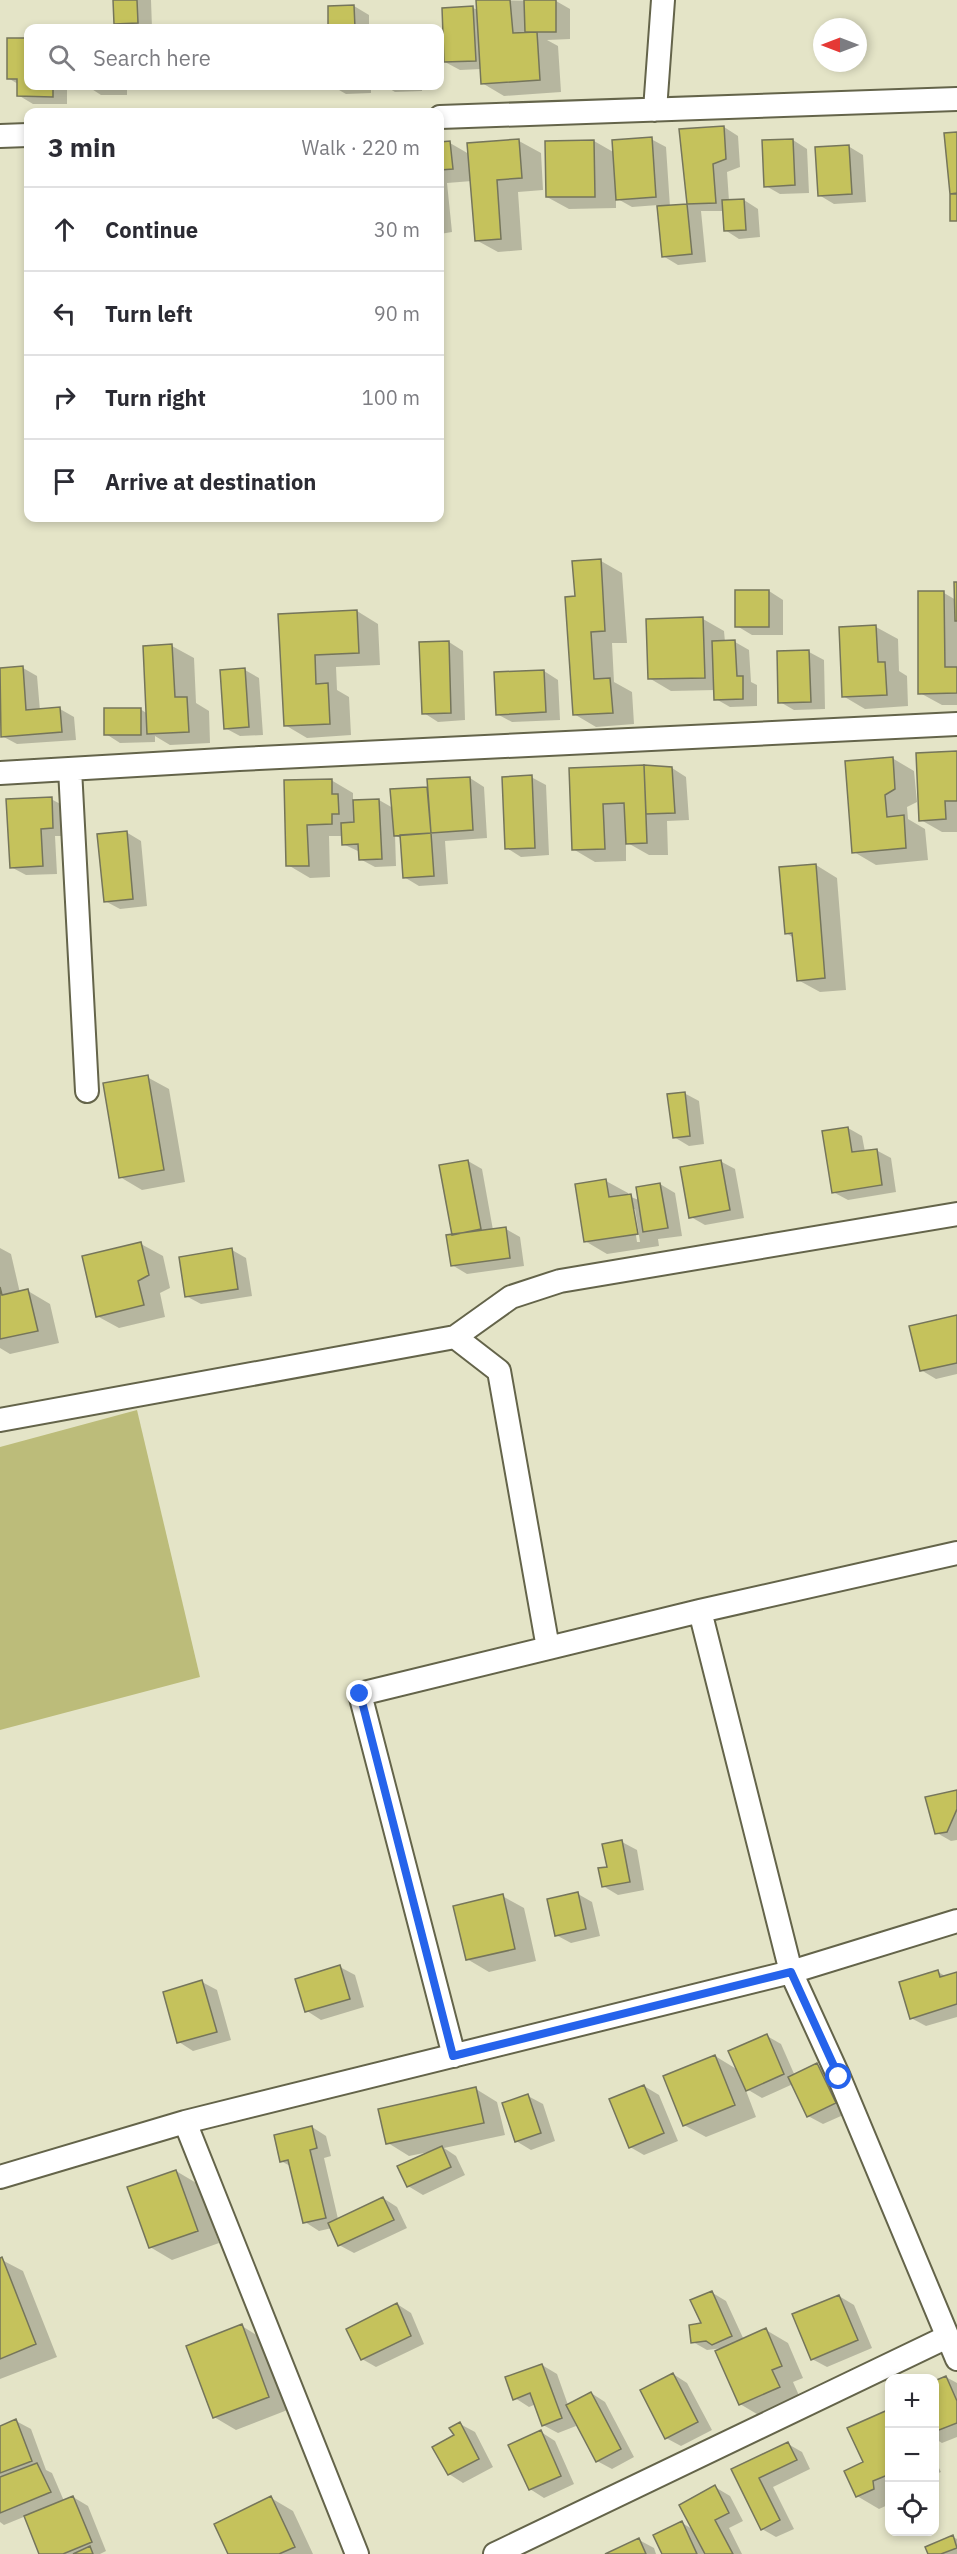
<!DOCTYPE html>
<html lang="en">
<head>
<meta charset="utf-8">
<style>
  :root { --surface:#fff; --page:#f2f2f3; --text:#2b2b33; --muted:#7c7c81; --line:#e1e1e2 }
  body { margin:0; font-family:"IBM Plex Sans",sans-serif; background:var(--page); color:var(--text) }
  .controls { position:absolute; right:18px; bottom:18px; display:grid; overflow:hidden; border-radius:12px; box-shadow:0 3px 9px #0003 }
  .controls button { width:54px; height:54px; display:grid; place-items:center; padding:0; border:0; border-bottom:2px solid var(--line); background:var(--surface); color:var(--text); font:30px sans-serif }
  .compass { position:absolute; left:813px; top:18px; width:54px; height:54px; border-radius:50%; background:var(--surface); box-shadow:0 3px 9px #0003; rotate:270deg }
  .stop { position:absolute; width:18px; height:18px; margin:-14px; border:4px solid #2563eb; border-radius:50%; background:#fff }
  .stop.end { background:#2563eb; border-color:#fff; box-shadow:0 2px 6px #0008 }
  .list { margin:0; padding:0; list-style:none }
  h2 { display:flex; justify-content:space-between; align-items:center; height:78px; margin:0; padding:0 24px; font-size:26px }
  h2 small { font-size:20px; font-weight:400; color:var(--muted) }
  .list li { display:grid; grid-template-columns:39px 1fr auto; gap:18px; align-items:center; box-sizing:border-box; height:84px; padding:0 24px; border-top:2px solid var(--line) }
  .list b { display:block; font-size:22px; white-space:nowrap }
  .list em { font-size:20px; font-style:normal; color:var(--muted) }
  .icon { flex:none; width:33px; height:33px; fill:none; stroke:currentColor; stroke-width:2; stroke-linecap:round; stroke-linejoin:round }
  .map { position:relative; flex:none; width:957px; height:2554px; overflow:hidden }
  .search { position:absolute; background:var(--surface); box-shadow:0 3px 9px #0003; left:24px; top:24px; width:420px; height:66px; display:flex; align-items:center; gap:15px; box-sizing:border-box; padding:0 21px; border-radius:12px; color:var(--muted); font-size:22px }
  .panel { position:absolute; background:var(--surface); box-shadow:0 3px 9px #0003; left:24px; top:108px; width:420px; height:414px; border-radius:12px }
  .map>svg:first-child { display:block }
  .green { fill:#bcbc7a }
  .shadow { fill:#0003; fill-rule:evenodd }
  .building { fill:#c5c25c; stroke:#75755b; stroke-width:1.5 }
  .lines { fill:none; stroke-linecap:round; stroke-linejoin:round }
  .street-casing { stroke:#64644a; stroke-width:26 }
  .street { stroke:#fff; stroke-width:22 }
  .route { stroke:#2563eb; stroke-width:8 }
</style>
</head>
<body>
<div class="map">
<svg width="957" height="2554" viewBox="0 0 957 2554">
  <rect width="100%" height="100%" fill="#e4e4c7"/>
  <path class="green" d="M137,1410L200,1677L0,1730V1447Z"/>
  <path class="shadow" d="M114,0H151L152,28H124L115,23Z
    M477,0L556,1L570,9V39L547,40L558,46L561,92L504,96L482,83L481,69L460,70L445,62L473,8L478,10Z
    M354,6L369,15V28H330L329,7Z
    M9,39L28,40V86H67V104H33L18,95V84L8,78Z
    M87,86H127V95H101Z
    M332,86H371V93L346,94Z
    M385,86H422V91L395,92Z
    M724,127L738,136L740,167L727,172L729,201L744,200L758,209L760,237L739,239L725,230L724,211H701L706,262L678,265L663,256L658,205L632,207L616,198V208L569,209L547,197L594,141L615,153L651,139L666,147L670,207L688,205L681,130Z
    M793,140L807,149L809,193L780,194L766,186Z
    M519,141L541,153L543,190L518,192L522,250L498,252L476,240L472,181L447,183L452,232L440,234V144L450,143L469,154Z
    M848,146L863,155L866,202L834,204L819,195Z
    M601,561L622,573L627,643H612L614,682L632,692L634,724L596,727L574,714Z
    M957,584V705H942L920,693L944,593L956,600Z
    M769,591L783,600V635H752L737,626Z
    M357,611L378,624L380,665L336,667L337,690L349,697L351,735L307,738L285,725L279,615Z
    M703,619L724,631L725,642H735L749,650L751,682L757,685V706L730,707L716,699L715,690L671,691L649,678Z
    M876,627L898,639L899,671L907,676L908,706L865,709L843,696Z
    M449,642L463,651L465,720L438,722L424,713Z
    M172,646L194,658L196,703L209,711L210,743L170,745L155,736V742L120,743L106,734L140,709L148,714Z
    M809,652L824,660L825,709L794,710L780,702Z
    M23,668L37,676L40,711L60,709L74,717L76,740L17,744L2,736L0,669Z
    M245,670L259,678L263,735L240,736L225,728Z
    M544,671L558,680L560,720L512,722L497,714Z
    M957,753V832H942L921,820Z
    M892,758L914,771L917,802L907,807L908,819L925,829L928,860L876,865L854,852Z
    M644,766L672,768L686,777L689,820L667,821L668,855H649L626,842V861L595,862L573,849L570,769Z
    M531,777L546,785L549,855L521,857L507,848Z
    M470,778L484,787L487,838L445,841L448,884L419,886L404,877L402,839L395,835L396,866L375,867L360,859V852L343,844V836H329L330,877L310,878L288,865L285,782L331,780L353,793V801L379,800L393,808L392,791L429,788Z
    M51,799L66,807L67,836H55L57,874L26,875L11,867Z
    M126,832L141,841L147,906L120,909L105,901Z
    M816,865L837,878L846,990L820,992L798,980L794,938L786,933Z
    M147,1077L169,1089L185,1182L142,1190L120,1177Z
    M684,1093L699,1101L704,1144L689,1146L674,1137Z
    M848,1128L862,1136L865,1152L876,1150L891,1158L896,1192L848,1200L833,1192Z
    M468,1161L482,1169L493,1230L506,1229L520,1237L524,1266L467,1274L452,1265L454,1236Z
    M720,1161L735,1169L744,1218L705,1225L691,1217Z
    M606,1181L628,1193V1196L639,1200L660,1184L675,1193L682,1236L658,1239L659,1246L607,1254L585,1241ZM632,1209H635L640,1242H637Z
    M141,1244L163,1256L170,1288L160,1293L165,1317L119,1328L97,1316Z
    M0,1248L11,1254L20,1293L28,1291L50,1304L59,1343L10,1354L0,1348Z
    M232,1250L246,1258L252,1296L201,1304L186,1296Z
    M957,1316V1374L936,1379L921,1370Z
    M957,1791V1840L951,1841L937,1833Z
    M622,1842L637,1850L644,1890L618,1895L603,1886L608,1868Z
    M578,1894L592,1902L600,1936L571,1943L556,1935Z
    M502,1896L524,1908L536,1961L489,1972L467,1959Z
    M340,1967L355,1975L364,2007L321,2020L307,2011Z
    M938,1972L947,1977L957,1973V2017L926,2026L911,2018Z
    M202,1982L217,1990L231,2040L193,2051L179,2042Z
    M767,2036L781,2044L795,2076L817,2065L832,2073L850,2112L823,2124L808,2116L793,2084L762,2098L745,2088L756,2117L706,2137L684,2125L715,2056L738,2070Z
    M644,2086L659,2095L678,2141L644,2155L630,2147Z
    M476,2089L497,2102L505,2135L444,2148L456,2156L465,2175L423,2195L408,2186L429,2152L409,2156L388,2143Z
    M528,2096L543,2104L555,2141L531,2150L516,2141Z
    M312,2127L326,2136L331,2156L324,2158L338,2219L383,2198L397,2207L407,2228L354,2253L339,2245L332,2228L319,2231L305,2222L292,2167L281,2161Z
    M176,2171L198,2184L219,2243L172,2260L150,2247Z
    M0,2259L23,2271L57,2357L0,2379Z
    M711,2292L726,2301L744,2340L766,2330L788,2343L803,2378L793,2382L801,2400L762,2417L740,2404L723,2348L707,2350L693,2342L703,2324Z
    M839,2296L854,2305L872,2348L827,2367L812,2359Z
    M397,2304L411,2313L424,2344L376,2367L362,2359Z
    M242,2326L263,2339L290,2409L236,2430L214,2417Z
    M542,2365L557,2374L568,2405L591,2393L605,2402L634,2457L612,2469L597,2461L575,2417L573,2418L576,2426L558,2433L543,2425L536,2404L529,2407L515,2398Z
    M673,2374L687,2383L712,2430L681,2446L666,2438Z
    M946,2377L957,2383V2437L942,2443L934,2438V2382Z
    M890,2410V2504L879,2509L857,2496L865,2463Z
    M16,2421L31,2429L46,2470L52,2473L64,2501L73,2497L88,2506L106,2551L100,2554H41L26,2516L4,2525L0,2522V2427Z
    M460,2424L475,2432L493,2467L463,2483L449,2474Z
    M541,2432L555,2441L574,2484L544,2498L530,2489Z
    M788,2444L802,2452L810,2469L773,2487L794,2529L776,2537L762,2529L733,2470Z
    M934,2458L941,2472L934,2475Z
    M715,2487L730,2496L743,2521L729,2528L742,2554H664L682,2523L694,2530Z
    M271,2498L293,2511L313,2554H229Z
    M953,2537L957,2539V2554H929Z
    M639,2540L654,2548L656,2554H609Z"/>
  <path class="building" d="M113,0H137L138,23L114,24Z
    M476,0H510L513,33L537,32L540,80L481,84Z
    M524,0H556V32H525Z
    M354,5L355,28H328V6Z
    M473,6L476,61L444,62L442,8Z
    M7,38H28V86H53V97L17,96V79H7Z
    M85,86H113V87L85,88Z
    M724,126L726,159L713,164L716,203L687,204L679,129Z
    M957,132V193L950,194L944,133Z
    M652,137L656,197L616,200L612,140Z
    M519,139L522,178L497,180L501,239L475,241L467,143Z
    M793,139L795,185L764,187L762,140Z
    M594,140L595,197H546L545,141Z
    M450,141L453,169L440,170V142Z
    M849,145L852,194L818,196L815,147Z
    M950,194H957V221H950Z
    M744,199L746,230L724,231L722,200Z
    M687,204L692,254L662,257L657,206Z
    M601,559L605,631L591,632L594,679L610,678L613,713L573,715L565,597L575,596L572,561Z
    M954,582H957V621H955Z
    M735,590H769V627H735Z
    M918,591H944L945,667H957V693L918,694Z
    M357,610L359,653L315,655L316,684L328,683L330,724L284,726L278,614Z
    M703,617L705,678L648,679L646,619Z
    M876,625L878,662H885L887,695L842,697L839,627Z
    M735,640L737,676H743V699L714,700L712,641Z
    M449,641L451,713L422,714L419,642Z
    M172,644L175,697H187L189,732L147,734L143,646Z
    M809,650L811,702L778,703L777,651Z
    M23,666L26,710L60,707L62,732L1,737L0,668Z
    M245,668L249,727L224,729L220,670Z
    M544,670L546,712L496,715L494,672Z
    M104,708H141V735H104Z
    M957,751V801H945L946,819L919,821L916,753Z
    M893,757L895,789L885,795L887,817L904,815L906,848L852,853L845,761Z
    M644,765L672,767L675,813L646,814Z
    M644,765L647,843L626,844L624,803L603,804L605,849L572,850L569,768Z
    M532,775L535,848L505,849L502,777Z
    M470,777L473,830L431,833L427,779Z
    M332,779V794H338L339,814H332V824L307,825L309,866H286L284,780Z
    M427,787L431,833L394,836L390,789Z
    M52,797L53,828L41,829L43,866L10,868L6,799Z
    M379,799L382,859L359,860L358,844L342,845L341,823L354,822L353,800Z
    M127,831L133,899L104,902L97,834Z
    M431,833L434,876L403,878L400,835Z
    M816,864L825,978L797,981L792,933L785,934L779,867Z
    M148,1075L164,1170L119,1178L103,1083Z
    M685,1092L690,1136L673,1138L667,1094Z
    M848,1127L852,1152L877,1149L882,1185L832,1193L822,1131Z
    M468,1160L481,1229L452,1235L439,1165Z
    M721,1160L730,1210L689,1218L680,1167Z
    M606,1179L609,1197L631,1194L638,1234L584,1242L575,1184Z
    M660,1183L668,1228L643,1232L636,1187Z
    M506,1227L510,1258L451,1266L446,1235Z
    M141,1242L149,1275L138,1281L144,1305L96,1317L82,1256Z
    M232,1248L238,1289L185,1297L179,1257Z
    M0,1287L2,1295L28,1289L38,1331L0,1339Z
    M957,1315V1363L920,1371L909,1326Z
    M957,1790V1809L947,1832L935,1834L925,1797Z
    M622,1840L630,1882L602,1887L598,1868L607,1867L602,1844Z
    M578,1892L586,1929L555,1936L547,1899Z
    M503,1894L515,1949L466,1960L453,1906Z
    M340,1965L350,1999L305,2012L295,1979Z
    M938,1970L940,1977L957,1972V2004L910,2019L899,1982Z
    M202,1980L217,2032L177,2043L163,1992Z
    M767,2034L784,2074L746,2091L728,2051Z
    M715,2055L735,2105L683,2126L663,2076Z
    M817,2063L836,2103L807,2117L788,2077Z
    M644,2085L664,2133L629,2148L609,2099Z
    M476,2087L484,2123L386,2144L378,2109Z
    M528,2094L541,2133L515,2142L502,2103Z
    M312,2126L317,2148L310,2150L326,2218L303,2223L288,2160L280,2162L274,2135Z
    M442,2146L451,2167L407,2187L397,2166Z
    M176,2170L198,2231L149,2248L127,2187Z
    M383,2197L394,2220L338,2246L328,2223Z
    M2,2257L36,2344L0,2359V2258Z
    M712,2291L732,2336L712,2345L706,2341L691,2343L689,2325L701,2323L690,2300Z
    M839,2295L858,2340L811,2360L792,2314Z
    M397,2303L411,2336L361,2360L346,2329Z
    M242,2324L269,2397L213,2418L186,2346Z
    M766,2328L782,2366L772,2370L780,2387L739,2405L715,2351Z
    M542,2364L562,2418L542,2426L530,2393L513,2400L505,2377Z
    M673,2373L698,2422L665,2439L640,2390Z
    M946,2376L957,2401V2423L934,2432V2381Z
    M591,2392L621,2449L596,2462L566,2405Z
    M890,2409V2474L873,2481L874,2489L856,2497L844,2471L863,2462L847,2428Z
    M16,2419L32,2461L0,2473V2426Z
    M460,2422L479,2459L448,2475L432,2447L454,2435L449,2428Z
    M541,2430L561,2476L529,2490L508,2445Z
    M788,2442L797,2460L759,2478L780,2520L761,2530L731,2469Z
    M37,2463L51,2492L0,2513V2477Z
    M715,2485L729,2513L715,2520L733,2554H705L679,2505Z
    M73,2496L92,2542L63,2554H39L24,2516Z
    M271,2496L295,2547L279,2554H228L214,2524Z
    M682,2521L697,2554H662L653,2535Z
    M953,2535L957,2548L941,2554H928L925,2547Z
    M639,2538L646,2554H605Z
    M90,2546L93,2554H73Z"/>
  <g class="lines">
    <defs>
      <path id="street" d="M655,110L663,0
        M440,117L957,99
        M0,136L28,135
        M70,769L87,1091
        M0,773L239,759L957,724
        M455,1337L499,1371L548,1648
        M0,1420L455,1337L511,1297L560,1281L957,1214
        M700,1611L791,1972L839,2077L957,2359
        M454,2056L360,1694L700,1611L957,1553
        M185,2122L357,2554
        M0,2177L185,2122L791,1972L957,1921
        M495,2554L947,2337"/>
    </defs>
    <use href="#street" class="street-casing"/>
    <use href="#street" class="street"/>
  </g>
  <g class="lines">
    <path class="route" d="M360,1694L453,2056L791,1972L839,2077"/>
  </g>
</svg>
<div class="controls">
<button>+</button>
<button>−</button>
<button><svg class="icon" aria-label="locate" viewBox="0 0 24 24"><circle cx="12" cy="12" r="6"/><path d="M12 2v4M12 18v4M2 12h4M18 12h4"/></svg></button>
</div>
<svg class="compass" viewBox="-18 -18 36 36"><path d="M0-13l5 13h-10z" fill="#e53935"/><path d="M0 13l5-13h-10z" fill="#7c7c81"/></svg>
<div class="stop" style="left:839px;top:2077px"></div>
<div class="stop end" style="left:360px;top:1694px"></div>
<div class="search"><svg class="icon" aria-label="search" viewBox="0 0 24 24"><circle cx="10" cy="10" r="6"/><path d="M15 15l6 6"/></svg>Search here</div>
<section class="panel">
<h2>3 min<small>Walk · 220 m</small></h2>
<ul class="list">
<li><svg class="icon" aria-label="ahead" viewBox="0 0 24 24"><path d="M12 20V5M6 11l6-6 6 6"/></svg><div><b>Continue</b></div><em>30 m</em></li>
<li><svg class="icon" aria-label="left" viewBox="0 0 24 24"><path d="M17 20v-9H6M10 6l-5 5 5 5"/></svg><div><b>Turn left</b></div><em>90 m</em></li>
<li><svg class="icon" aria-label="right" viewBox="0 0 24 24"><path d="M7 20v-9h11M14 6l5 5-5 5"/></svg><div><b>Turn right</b></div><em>100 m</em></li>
<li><svg class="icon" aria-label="arrive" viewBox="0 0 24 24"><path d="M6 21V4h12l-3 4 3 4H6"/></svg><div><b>Arrive at destination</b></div></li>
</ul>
</section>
</div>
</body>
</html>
